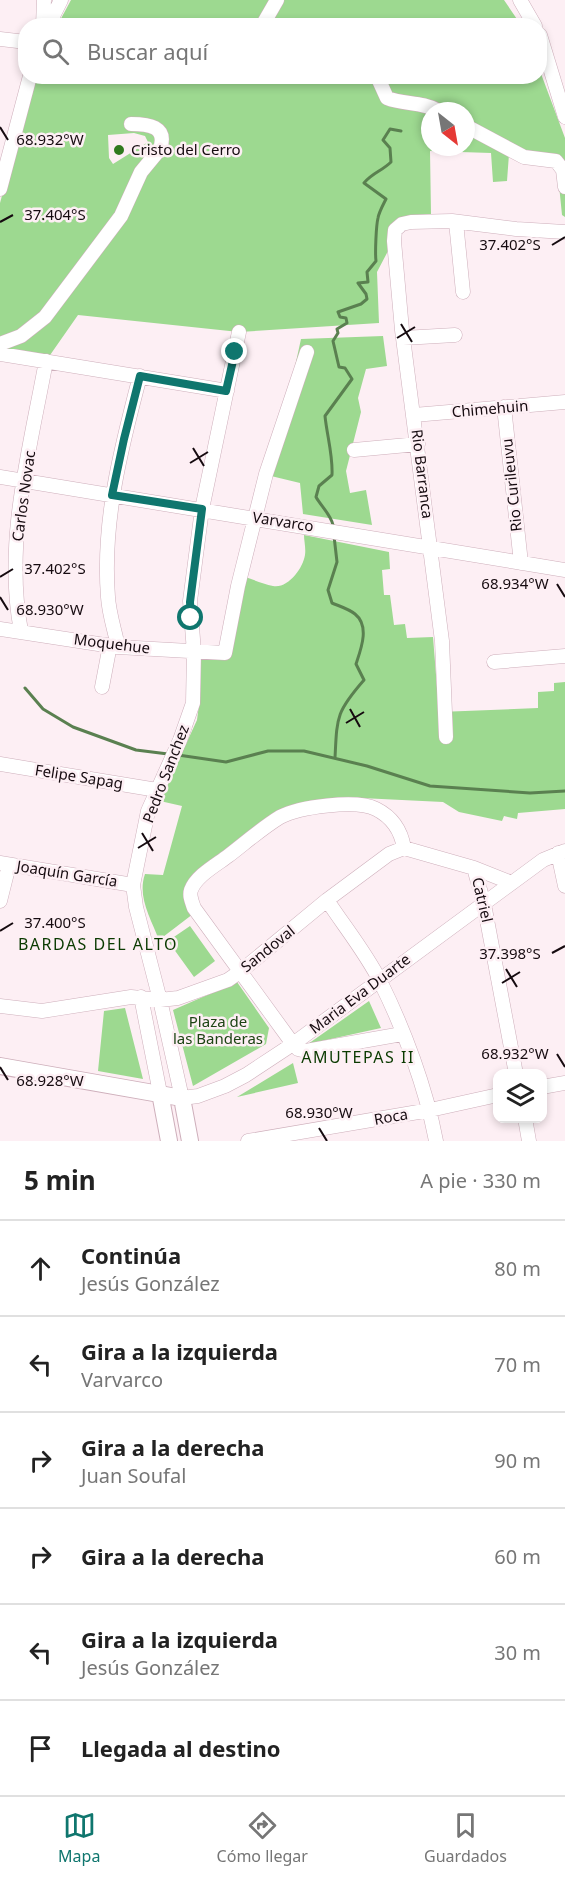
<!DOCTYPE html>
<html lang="es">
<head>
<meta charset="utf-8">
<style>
  :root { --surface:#fff; --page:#f2f2f2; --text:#222; --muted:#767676; --line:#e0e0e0; --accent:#0f766e }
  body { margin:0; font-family:"Noto Sans",sans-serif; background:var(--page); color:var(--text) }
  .controls { position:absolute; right:18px; bottom:18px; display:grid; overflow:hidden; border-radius:12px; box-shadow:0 3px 9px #0003 }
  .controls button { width:54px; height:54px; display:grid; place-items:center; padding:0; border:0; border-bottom:2px solid var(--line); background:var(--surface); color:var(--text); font:30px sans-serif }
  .compass { position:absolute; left:421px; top:102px; width:54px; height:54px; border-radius:50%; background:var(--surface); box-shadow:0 3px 9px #0003; rotate:149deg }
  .stop { position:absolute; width:18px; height:18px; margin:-14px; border:4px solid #0f766e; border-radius:50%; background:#fff }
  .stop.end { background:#0f766e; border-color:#fff; box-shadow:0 2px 6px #0008 }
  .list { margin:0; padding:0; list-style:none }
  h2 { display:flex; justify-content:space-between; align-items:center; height:78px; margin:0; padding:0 24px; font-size:26px }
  h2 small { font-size:20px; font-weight:400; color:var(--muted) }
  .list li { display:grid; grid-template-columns:39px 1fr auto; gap:18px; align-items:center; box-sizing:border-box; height:96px; padding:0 24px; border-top:2px solid var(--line) }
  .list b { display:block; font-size:22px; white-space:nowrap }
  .list p { margin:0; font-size:20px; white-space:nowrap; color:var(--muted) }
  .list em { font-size:20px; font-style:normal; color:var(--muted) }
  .icon { flex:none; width:33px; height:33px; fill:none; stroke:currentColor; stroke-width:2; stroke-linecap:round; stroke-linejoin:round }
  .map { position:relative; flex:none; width:565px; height:1141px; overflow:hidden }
  .search { position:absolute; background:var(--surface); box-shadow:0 3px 9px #0003; left:18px; right:18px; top:18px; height:66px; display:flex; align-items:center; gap:15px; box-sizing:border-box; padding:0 21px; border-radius:24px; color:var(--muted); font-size:22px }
  .sheet { height:654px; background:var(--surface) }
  nav { display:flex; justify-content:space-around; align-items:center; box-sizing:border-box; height:84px; border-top:2px solid var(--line); background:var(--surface); font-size:16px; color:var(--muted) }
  nav a { display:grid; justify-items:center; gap:3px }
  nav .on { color:var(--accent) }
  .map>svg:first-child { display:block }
  .green { fill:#9dd990; fill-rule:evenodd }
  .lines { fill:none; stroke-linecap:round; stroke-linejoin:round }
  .stream { stroke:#5a8050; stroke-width:3 }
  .minor-casing { stroke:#ceafbb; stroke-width:15 }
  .major-casing { stroke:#ceafbb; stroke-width:18 }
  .minor { stroke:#fff; stroke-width:14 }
  .major { stroke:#fff; stroke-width:16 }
  .route { stroke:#0f766e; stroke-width:8 }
  .ticks { fill:none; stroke:#160b10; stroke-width:2 }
  .poi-dot { fill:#30791e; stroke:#fdeff4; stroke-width:2 }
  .labels { text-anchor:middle; stroke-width:5; stroke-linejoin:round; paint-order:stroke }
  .poi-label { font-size:15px; fill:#160b10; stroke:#fdeff4; text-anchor:start }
  .street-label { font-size:15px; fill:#160b10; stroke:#fdeff4 }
  .park-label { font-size:15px; fill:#1c4313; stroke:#fdeff4 }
  .neighbourhood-label { font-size:16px; letter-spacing:1.5px; fill:#0a3a00; stroke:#fdeff4 }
  .ticks-label { font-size:15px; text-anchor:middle; fill:#160b10; stroke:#fdeff4; stroke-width:5; stroke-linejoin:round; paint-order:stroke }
</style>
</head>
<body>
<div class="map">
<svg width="565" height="1141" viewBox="0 0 565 1141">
  <rect width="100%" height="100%" fill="#fdeff4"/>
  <path class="green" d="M71,0H504L521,25L57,26Z
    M540,71L565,138V217L562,215L558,175L551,165L509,154L507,181L493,182L491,153L430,151L431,214L401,218L395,221L391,226L388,251L377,272L379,323L239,332L78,315L48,358L0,352V203L34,77L540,76ZM430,111H466V147H430ZM134,133L145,136L148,142L113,164L109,158L108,135Z
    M383,336L387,366L366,369L358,398L361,412L346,471L350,493L366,490L372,525L303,514L300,483L271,476L301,339Z
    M304,535L389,552L390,569L382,570L384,595H390L394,625L405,624L407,638L433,637L439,712L538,708V692L554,691V683L565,682V809L518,813L517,819L504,816L502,821L459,812L443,802L361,798L329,799L313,802L201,872L193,914L159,940C151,919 137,897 145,874L163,875L182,806L160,801L197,720L200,697V656L224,657L245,577C254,580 264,584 273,586C288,589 303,568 305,555C306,548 304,541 304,535Z
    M190,926L215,961L194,977L168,941Z
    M237,982L269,1028L266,1044L193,1086L173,1010Z
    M369,1001L381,1028L308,1044Z
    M125,1008L143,1079L98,1071L104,1011Z
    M293,1063L298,1083L237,1097Z"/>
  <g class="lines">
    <path class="stream" d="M333,525C331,515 321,506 316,497L319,486L332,475C333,455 327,436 325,416L352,379L345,368L339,367L333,341L338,333L337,329L347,323L346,318L340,317L338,312L361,304L367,299L366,294L358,283L368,282L367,272L376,261C375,254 376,226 378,218C379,212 383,205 386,199L364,183C372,173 382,171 391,162L390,148L383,140L390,129L401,131
      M334,536L337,562L328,590L332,603C339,606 349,609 355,614C370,626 361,649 356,664L364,680C336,712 337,717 335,758
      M25,688L43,709L73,727L136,750L168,754
      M178,755L226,762L268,751H304L367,766L430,786L530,793L565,791"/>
    <defs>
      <path id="minor" d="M520,0L535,26
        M43,26L44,0
        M48,26L61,0
        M262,26L277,0
        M540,35L565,117
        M0,39L26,42
        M377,76L387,98C404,105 421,101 439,111
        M466,126L524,157L556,161L563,170L565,187
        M0,189L30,76
        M456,222L463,292
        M239,332L202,509L190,601L194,652L193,703L180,740L148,811L133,885L136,907L160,1000L182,1098L198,1096L225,1086L246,1075L293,1044L543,860L565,851
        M403,338L455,335
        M0,344L21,336L45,317L121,216L141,172L160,149C168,126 148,124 131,124
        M0,354L227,391
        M504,407L521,563
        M414,415L565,402
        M354,450L418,444
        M0,477L565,570
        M0,629L118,647L225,653L238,586L266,474L307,352
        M21,631C4,542 30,449 46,361
        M118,647C115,631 109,614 108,597C102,522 121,448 140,376
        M494,662L565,656
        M102,687L110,645
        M446,737L442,641L402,330L394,241L395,230L402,224L411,222L452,221L516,229L565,232
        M0,764L157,790
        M558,853L565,886
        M0,863L133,885
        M474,868L484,904L516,1074
        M327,900C344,926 366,953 380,981C404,1029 426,1088 436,1141
        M0,901L9,865
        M141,997L160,1093
        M0,1006L42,1011L131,997L160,1000L178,998L228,980L241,971L327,900L389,854L404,848L474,868L512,883
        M402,1034L306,1051L298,1049L293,1044L194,908C192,902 189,896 191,890C196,876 216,865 228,856C245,843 262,828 280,817C299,807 356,799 376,809C392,817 401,830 404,848
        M542,1087L565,1083
        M525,1118L529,1141
        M248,1141L430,1110L498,1095"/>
      <path id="major" d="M0,1066L182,1098L190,1141
        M160,1093L169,1141"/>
    </defs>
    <use href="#minor" class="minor-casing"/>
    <use href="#major" class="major-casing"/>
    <use href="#minor" class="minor"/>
    <use href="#major" class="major"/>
  </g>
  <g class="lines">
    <path class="route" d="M191,618L190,602L202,509L112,495L124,439L140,376L226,391L235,352"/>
  </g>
  <path class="ticks" d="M0,127L8,140M0,222L13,215M552,245L565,237M401,324L412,342M397,338L415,327M193,448L204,466M190,463L208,452M0,577L13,569M557,584L565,597M0,597L8,610M350,709L360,727M346,723L364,712M142,833L153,851M138,848L156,837M0,931L13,923M552,953L565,946M506,969L517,987M502,983L520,972M557,1054L565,1067M0,1067L8,1080M319,1128L327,1141"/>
  <circle class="poi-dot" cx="119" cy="150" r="6"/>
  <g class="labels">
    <g class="poi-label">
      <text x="131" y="155">Cristo del Cerro</text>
    </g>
    <g class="street-label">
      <text transform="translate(490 409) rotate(-5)" y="5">Chimehuin</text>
      <text transform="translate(422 474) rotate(83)" y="5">Rio Barranca</text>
      <text transform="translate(512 485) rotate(-96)" y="5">Rio Curileuvu</text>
      <text transform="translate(24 496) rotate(-82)" y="5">Carlos Novac</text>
      <text transform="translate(283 522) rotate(9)" y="5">Varvarco</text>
      <text transform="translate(112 644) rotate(7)" y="5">Moquehue</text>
      <text transform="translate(166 774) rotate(-69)" y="5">Pedro Sanchez</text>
      <text transform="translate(79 777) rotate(9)" y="5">Felipe Sapag</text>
      <text transform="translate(67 874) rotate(9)" y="5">Joaquín García</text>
      <text transform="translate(482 900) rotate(77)" y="5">Catriel</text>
      <text transform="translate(268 949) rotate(-39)" y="5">Sandoval</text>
      <text transform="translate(360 994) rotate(-37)" y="5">Maria Eva Duarte</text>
      <text transform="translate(391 1117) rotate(-10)" y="5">Roca</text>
    </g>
    <g class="park-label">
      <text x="218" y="1027">Plaza de<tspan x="218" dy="17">las Banderas</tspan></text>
    </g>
    <g class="neighbourhood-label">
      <text x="98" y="950">BARDAS DEL ALTO</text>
      <text x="358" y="1063">AMUTEPAS II</text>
    </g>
  </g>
  <g class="ticks-label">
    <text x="50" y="145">68.932°W</text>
    <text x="55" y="220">37.404°S</text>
    <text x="510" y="250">37.402°S</text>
    <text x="55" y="574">37.402°S</text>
    <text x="515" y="589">68.934°W</text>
    <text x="50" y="615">68.930°W</text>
    <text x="55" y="928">37.400°S</text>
    <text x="510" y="959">37.398°S</text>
    <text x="515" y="1059">68.932°W</text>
    <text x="50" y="1086">68.928°W</text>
    <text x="319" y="1118">68.930°W</text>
  </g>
</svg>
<div class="controls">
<button><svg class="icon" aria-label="layers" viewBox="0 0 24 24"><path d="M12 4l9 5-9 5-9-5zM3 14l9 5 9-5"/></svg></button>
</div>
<svg class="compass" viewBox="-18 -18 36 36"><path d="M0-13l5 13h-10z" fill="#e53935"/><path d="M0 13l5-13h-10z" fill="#767676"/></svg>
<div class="stop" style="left:191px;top:618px"></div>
<div class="stop end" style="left:235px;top:352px"></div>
<div class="search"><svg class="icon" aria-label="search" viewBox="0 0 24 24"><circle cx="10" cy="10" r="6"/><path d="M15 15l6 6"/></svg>Buscar aquí</div>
</div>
<section class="sheet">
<h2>5 min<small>A pie · 330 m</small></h2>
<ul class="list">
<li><svg class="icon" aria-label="ahead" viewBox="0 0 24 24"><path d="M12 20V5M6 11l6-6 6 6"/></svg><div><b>Continúa</b><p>Jesús González</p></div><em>80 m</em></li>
<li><svg class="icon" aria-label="left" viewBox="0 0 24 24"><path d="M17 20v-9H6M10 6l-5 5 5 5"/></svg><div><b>Gira a la izquierda</b><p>Varvarco</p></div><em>70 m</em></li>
<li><svg class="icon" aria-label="right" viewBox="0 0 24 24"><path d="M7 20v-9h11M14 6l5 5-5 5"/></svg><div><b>Gira a la derecha</b><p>Juan Soufal</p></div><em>90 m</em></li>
<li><svg class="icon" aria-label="right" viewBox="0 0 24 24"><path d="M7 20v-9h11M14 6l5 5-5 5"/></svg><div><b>Gira a la derecha</b></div><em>60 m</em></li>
<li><svg class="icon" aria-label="left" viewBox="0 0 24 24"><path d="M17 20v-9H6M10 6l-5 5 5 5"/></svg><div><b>Gira a la izquierda</b><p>Jesús González</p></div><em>30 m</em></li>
<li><svg class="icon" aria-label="arrive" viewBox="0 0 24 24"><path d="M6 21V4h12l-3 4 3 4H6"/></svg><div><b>Llegada al destino</b></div></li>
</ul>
</section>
<nav>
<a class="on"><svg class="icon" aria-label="map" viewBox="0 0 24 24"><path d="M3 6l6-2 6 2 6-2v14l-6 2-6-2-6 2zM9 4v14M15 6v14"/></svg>Mapa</a>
<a><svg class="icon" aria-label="directions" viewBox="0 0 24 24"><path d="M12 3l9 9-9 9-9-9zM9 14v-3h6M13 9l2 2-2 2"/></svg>Cómo llegar</a>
<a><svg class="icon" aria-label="saved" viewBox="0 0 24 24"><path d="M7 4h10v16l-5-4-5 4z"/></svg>Guardados</a>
</nav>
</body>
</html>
